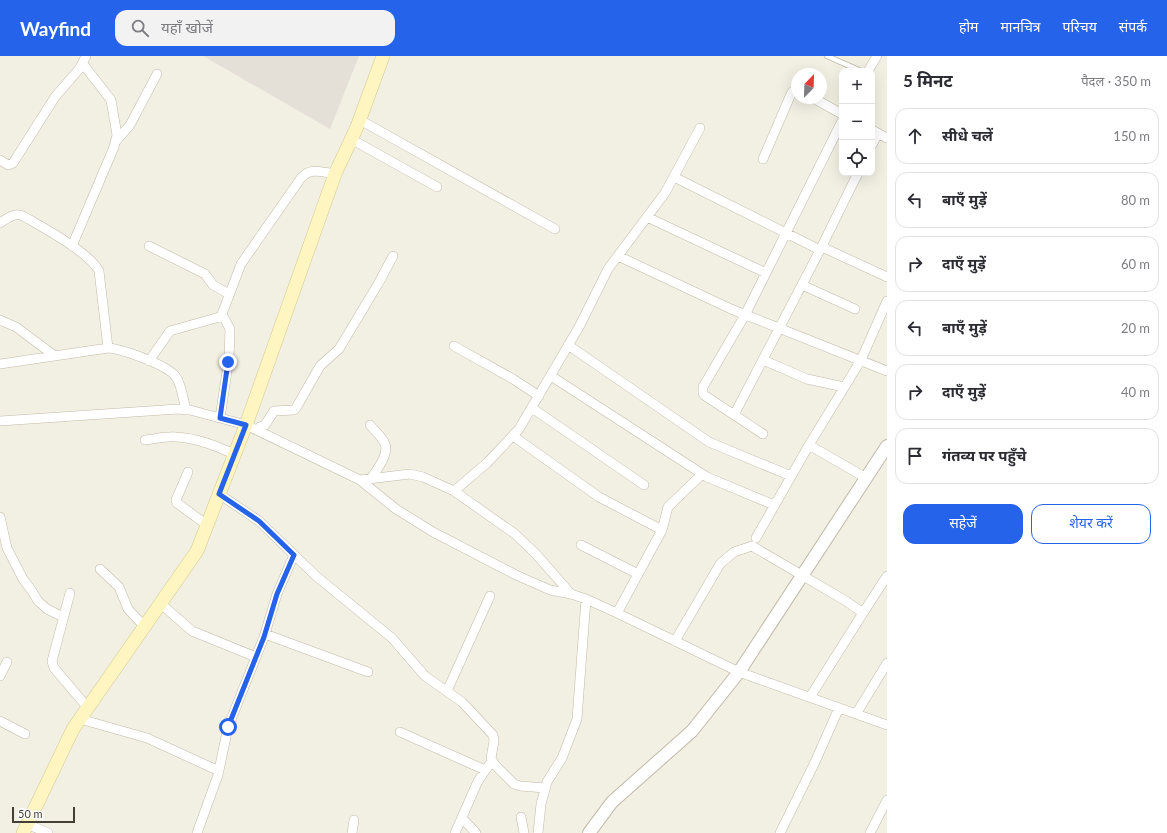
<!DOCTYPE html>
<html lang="hi">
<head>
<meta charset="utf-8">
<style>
  :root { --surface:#fff; --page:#f2f2f3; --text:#2b2b33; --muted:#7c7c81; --line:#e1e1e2; --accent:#2563eb }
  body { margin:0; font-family:Lato,"Noto Sans Devanagari",sans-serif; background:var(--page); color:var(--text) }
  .controls { position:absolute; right:12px; top:12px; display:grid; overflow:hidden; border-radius:8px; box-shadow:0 4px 16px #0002 }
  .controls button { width:36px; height:36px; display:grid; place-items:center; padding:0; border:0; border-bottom:1px solid var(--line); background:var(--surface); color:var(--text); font:20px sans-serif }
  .compass { position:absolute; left:791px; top:12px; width:36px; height:36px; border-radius:50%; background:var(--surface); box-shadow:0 4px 16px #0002; rotate:23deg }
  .scale { position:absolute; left:12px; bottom:10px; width:63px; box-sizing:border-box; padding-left:4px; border:2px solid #443f33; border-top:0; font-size:11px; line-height:14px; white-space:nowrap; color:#443f33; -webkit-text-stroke:3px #fff; paint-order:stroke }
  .stop { position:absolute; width:12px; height:12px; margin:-9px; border:3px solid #2563eb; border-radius:50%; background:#fff }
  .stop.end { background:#2563eb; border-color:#fff; box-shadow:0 1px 4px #0008 }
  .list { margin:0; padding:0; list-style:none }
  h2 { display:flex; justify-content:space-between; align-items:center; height:52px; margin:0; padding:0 16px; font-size:17px }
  h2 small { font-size:13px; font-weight:400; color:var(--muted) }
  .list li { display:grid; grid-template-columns:26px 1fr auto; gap:12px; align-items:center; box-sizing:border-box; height:56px; margin:0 8px 8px; padding:0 8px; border:1px solid var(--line); border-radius:12px }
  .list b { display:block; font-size:15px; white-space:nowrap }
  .list em { font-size:13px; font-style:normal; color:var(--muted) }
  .actions { display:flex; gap:8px; padding:12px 16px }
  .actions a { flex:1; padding:9px 0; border:1px solid var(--accent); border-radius:12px; text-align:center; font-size:14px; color:var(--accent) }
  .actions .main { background:var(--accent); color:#fff }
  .icon { flex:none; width:22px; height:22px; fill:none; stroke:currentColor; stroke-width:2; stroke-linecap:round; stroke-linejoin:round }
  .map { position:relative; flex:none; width:887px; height:777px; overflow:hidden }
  header { display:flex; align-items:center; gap:24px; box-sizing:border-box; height:56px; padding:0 20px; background:var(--accent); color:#fff }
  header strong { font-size:19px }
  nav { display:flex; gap:22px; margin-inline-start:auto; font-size:14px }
  .search { width:280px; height:36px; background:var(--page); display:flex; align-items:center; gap:10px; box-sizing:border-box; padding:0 14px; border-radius:12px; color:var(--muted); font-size:15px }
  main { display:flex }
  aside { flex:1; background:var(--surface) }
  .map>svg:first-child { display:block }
  .industrial { fill:#e4e0d8 }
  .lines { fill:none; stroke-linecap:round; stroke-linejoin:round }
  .service-casing { stroke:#c1baa8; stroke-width:6 }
  .minor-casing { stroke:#c1baa8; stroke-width:10 }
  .tertiary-casing { stroke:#c1baa8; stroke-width:14 }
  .secondary-casing { stroke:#d4c890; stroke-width:14 }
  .service { stroke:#fff; stroke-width:4.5 }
  .minor { stroke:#fff; stroke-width:9 }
  .tertiary { stroke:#fff; stroke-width:12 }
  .secondary { stroke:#fff5c0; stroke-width:13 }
  .route { stroke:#2563eb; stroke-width:5 }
</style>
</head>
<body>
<header>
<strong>Wayfind</strong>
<div class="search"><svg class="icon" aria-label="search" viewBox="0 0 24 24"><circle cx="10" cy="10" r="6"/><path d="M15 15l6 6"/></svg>यहाँ खोजें</div>
<nav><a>होम</a><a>मानचित्र</a><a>परिचय</a><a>संपर्क</a></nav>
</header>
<main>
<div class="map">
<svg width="887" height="777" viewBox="0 0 887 777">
  <rect width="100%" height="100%" fill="#f2efe3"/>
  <path class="industrial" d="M203,0H359L330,73Z"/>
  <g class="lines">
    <defs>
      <path id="service" d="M827,0L861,15"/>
      <path id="minor" d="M868,15L877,0
        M813,42L842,58
        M360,64L555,173
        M872,74L887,82
        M351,83L437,131
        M116,85L130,69L157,18
        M872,89L878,77
        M763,103L791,38L793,35L797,34
        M0,104L8,109L13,107L55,41L80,12L86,0
        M674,121L820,194
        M647,161L766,217
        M0,167C8,162 15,156 23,160C42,171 89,196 99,215L108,292
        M72,190L114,91L117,79L111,44L83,8
        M149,190L205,218L213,229L229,238
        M822,191L887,221
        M618,200L731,253L887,315
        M802,229L855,253
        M0,264L16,271L55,300
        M568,289L709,386L791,420
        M454,290L513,323L539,340
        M763,304L807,323L844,331
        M149,305L170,275L223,260
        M0,308L108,292C122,293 168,309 176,321C182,330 183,343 186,354
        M551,320L707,421L774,449
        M532,352L644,429
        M734,359L819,196L858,117
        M220,362L229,302L230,273L222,258L241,208L301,122C311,111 321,116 335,118
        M0,365L178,353L190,354L246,369L360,424L410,418L423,421L454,435L515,478L536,498L571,538L586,543L617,557L739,616L887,669
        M370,369C374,374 381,380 384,386C391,397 376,414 371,423
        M258,375L260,371L265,369L274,355L294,354L296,352L320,310L339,293L378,228L393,200
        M763,378L704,339L703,337V331L745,259L842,65
        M513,380L599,441L662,474
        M145,384C155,383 166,380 176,381C197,382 216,390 234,398
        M809,389L866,422
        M188,416L176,444L177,447L207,469
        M360,424L396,453L433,476L516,519L550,534L571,538
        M454,435L487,407L519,373L579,271L608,213L665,137L700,72
        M219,438L259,465L316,520L392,582L425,620L462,646L493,679L494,685L491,702L494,708L514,728L520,730L545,732
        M0,461L7,492L23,523L32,535L38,545L47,553L63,561
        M756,482L809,389L861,304L887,245
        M581,489L638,518
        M100,513L119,531L128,553L144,570
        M70,537L52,605L54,612L88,652
        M160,547L192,575L256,601
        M617,557L662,474L668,451L702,418
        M265,578L368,616
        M675,585L720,508L734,496L752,490L846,545L863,557
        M0,620L7,606
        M447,635L490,540
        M810,641L863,557L887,520
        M856,658L887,607
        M80,663L147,682L219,715
        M0,665L25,678
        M400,676L485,714
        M521,761L524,777
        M462,762L476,777
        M27,768L48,777
        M197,777L218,719L228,671L264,581L277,538L294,499
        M352,777L354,764
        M455,777L478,725L489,709
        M538,777L541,748L547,726L562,702L577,663L586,543
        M780,777L815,706L839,652
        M870,777L887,744"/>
      <path id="tertiary" d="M589,777L612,746L692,675L739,616L887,390"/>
      <path id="secondary" d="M23,777L73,673L197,495L246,369L335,118L357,71L383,0"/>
    </defs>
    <use href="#service" class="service-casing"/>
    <use href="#minor" class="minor-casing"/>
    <use href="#tertiary" class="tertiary-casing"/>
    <use href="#secondary" class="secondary-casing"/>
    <use href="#service" class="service"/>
    <use href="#minor" class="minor"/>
    <use href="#tertiary" class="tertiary"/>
    <use href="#secondary" class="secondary"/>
  </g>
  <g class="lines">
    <path class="route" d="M228,671L264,581L277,538L294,499L259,465L219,438L246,369L220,362L228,306"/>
  </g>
</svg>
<div class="controls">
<button>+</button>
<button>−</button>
<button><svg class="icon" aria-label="locate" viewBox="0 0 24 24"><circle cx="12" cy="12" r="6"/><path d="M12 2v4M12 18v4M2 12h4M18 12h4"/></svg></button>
</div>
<svg class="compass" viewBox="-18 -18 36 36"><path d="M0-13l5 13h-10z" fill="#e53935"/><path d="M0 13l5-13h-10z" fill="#7c7c81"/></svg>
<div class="scale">50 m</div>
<div class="stop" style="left:228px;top:671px"></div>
<div class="stop end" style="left:228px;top:306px"></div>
</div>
<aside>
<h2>5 मिनट<small>पैदल · 350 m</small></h2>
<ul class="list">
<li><svg class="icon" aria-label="ahead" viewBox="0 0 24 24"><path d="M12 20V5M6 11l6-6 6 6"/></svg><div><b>सीधे चलें</b></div><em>150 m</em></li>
<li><svg class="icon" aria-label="left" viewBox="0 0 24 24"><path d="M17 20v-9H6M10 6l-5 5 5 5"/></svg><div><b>बाएँ मुड़ें</b></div><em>80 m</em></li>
<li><svg class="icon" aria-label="right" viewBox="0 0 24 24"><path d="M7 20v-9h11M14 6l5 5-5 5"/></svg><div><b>दाएँ मुड़ें</b></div><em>60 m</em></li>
<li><svg class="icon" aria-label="left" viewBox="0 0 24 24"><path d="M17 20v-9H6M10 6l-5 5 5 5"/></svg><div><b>बाएँ मुड़ें</b></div><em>20 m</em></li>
<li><svg class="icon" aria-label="right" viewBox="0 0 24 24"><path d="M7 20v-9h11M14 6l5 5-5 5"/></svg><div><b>दाएँ मुड़ें</b></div><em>40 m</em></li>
<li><svg class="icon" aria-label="arrive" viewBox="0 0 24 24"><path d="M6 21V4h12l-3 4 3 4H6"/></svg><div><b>गंतव्य पर पहुँचे</b></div></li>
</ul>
<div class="actions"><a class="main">सहेजें</a><a>शेयर करें</a></div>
</aside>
</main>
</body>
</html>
